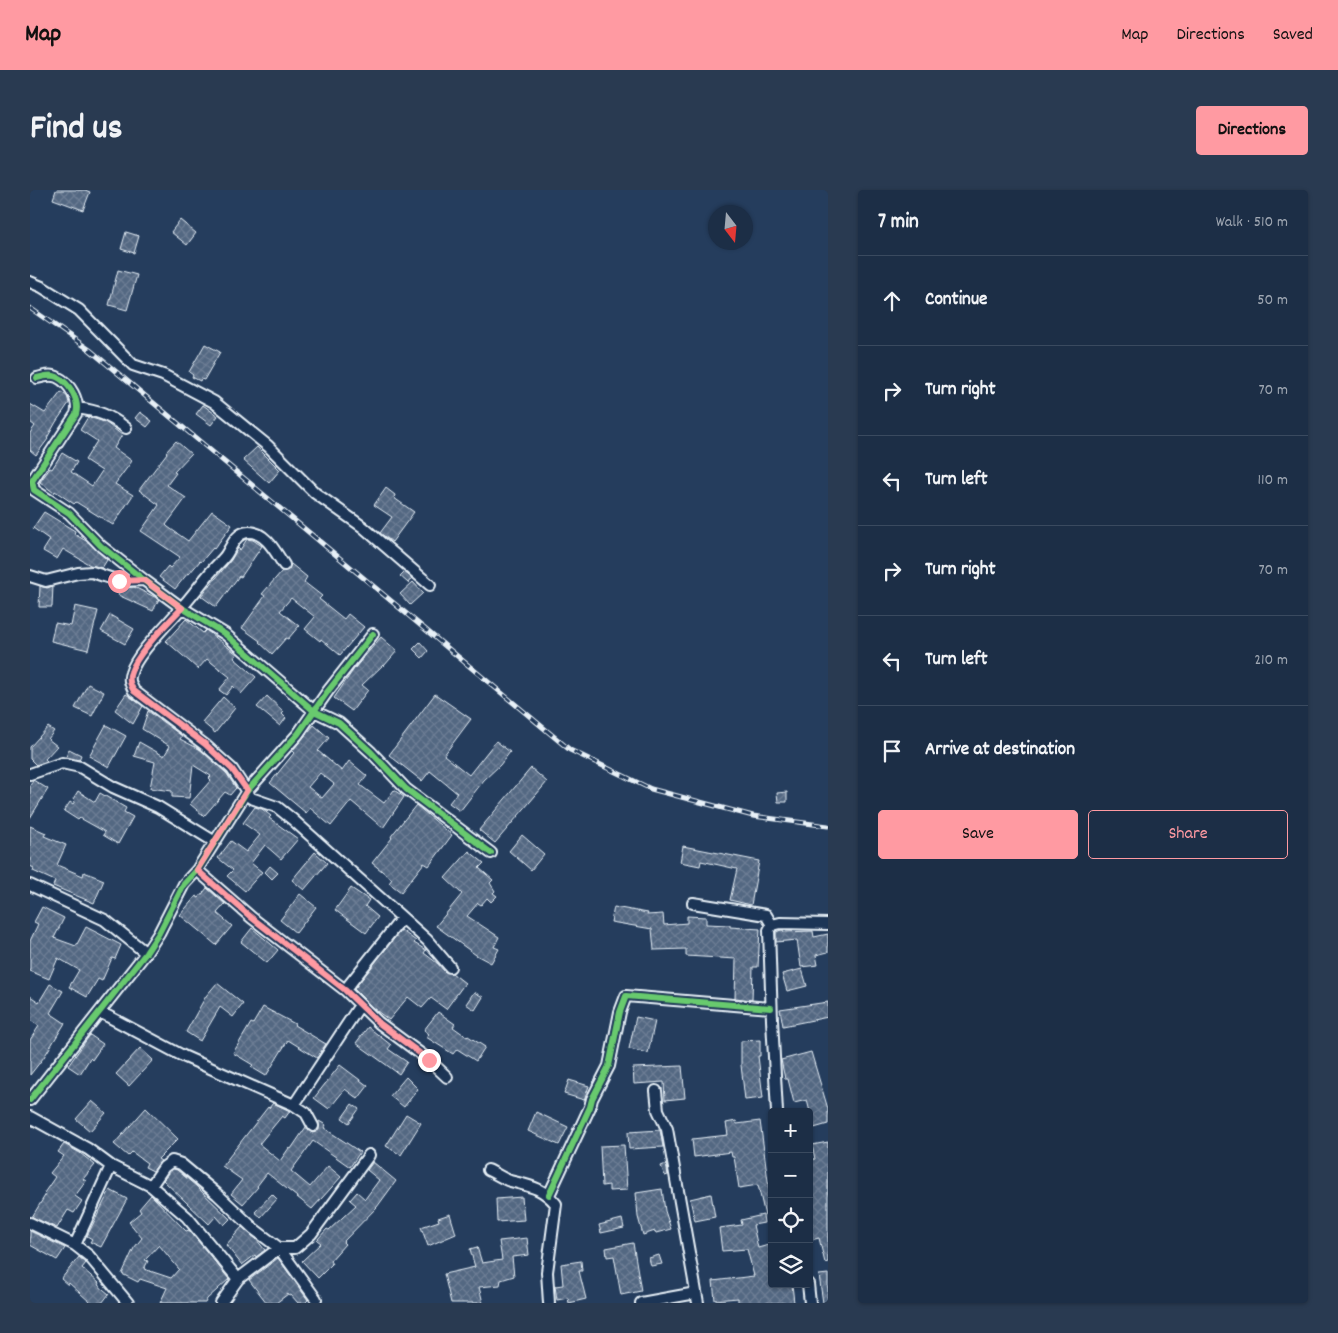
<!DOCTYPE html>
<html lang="en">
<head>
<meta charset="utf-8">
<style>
  :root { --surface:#1c2e46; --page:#293a51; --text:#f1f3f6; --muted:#a0a8b3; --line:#3a4a5f; --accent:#ff9aa2 }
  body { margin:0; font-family:Dekko,sans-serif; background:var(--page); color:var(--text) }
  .controls { position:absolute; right:15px; bottom:15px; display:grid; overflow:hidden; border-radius:5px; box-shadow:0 1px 4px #0004 }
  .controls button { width:45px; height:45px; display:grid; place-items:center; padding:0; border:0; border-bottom:1px solid var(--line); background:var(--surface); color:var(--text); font:25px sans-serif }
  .compass { position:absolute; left:678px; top:15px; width:45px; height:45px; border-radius:50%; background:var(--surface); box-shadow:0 1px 4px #0004; rotate:164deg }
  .stop { position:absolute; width:15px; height:15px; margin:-11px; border:4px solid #ff9aa2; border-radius:50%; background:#fff }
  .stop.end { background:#ff9aa2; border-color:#fff; box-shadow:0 1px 5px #0008 }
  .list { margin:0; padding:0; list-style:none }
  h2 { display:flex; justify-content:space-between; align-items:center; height:65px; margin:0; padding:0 20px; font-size:21px }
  h2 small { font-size:16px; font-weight:400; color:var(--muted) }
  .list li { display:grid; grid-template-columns:32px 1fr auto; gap:15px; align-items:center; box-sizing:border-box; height:90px; padding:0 20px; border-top:1px solid var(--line) }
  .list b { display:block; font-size:19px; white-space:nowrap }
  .list em { font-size:16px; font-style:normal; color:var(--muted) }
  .actions { display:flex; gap:10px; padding:15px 20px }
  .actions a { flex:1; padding:11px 0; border:1px solid var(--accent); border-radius:5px; text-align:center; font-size:18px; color:var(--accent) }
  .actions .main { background:var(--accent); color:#111 }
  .icon { flex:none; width:28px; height:28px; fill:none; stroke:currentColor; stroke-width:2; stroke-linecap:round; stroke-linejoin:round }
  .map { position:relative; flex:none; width:798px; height:1113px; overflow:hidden; border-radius:5px }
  header { display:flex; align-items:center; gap:30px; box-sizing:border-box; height:70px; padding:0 25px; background:var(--accent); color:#111 }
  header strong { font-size:24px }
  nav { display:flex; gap:28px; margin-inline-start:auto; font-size:18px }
  .intro { display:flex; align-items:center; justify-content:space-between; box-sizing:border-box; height:120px; padding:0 30px }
  h1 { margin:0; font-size:35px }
  .button { padding:12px 22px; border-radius:5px; background:var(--accent); color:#111; font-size:18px; font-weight:700 }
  main { display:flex; gap:30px; padding:0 30px }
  aside { flex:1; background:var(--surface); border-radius:5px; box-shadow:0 1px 4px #0004 }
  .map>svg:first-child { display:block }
  .building { fill:url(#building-cross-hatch); stroke:#e8f1f8; fill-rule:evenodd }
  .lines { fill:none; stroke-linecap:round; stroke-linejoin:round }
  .street-casing { stroke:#e8f1f8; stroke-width:14 }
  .street { stroke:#1d3557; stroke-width:10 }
  .rail-casing { stroke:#e8f1f8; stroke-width:5 }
  .rail { stroke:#1d3557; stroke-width:3; stroke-dasharray:9; stroke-linecap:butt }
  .cycleway-casing { stroke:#1d3557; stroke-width:9 }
  .cycleway { stroke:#67ca6e; stroke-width:6 }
  .route { stroke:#ff9aa2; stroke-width:6 }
</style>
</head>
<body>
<header>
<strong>Map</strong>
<nav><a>Map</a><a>Directions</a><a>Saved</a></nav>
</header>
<div class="intro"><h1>Find us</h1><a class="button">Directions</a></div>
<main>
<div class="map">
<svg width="798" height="1113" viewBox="0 0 798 1113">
  <defs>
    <pattern id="building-cross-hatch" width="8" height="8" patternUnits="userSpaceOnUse" patternTransform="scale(1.25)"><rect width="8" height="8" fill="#536782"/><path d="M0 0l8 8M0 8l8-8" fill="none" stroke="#6c7d94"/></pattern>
  </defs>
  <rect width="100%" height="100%" fill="#253d5d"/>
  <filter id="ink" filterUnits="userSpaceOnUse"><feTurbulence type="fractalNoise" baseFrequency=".02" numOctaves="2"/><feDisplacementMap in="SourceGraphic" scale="10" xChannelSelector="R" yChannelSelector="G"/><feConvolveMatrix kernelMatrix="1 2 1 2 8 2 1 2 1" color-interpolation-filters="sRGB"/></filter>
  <g filter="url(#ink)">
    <path class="building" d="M26,0H55L60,2L53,20L23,9Z
      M150,30L166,43L157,55L141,42Z
      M96,42L109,46L104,63L91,59Z
      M88,80L107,85L97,120L79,115Z
      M175,154L190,162L174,190L171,189L170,191L162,187L163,185L159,182Z
      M31,202L37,206L39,213L26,232L17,248L18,249L6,265L0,260V243L5,236L0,232V214L15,223Z
      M173,215L188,226L181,235L166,224Z
      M110,222L122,231L117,237L105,228Z
      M58,227L75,232L92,245L84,258L102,271L85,294L103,305L83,335L46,312L44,314L25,301L24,303L10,292L20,278L22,279L32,263L47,272L41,282L62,296L72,281L55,270L67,251L50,240Z
      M146,251L161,264L144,282L146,283L137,295L156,308L136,335L138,337L158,351L182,321L202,335L184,359L183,358L171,372L170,371L159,384L158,383L145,399L129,387L138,376L140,378L150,367L111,341L129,315L109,300L137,263L136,262Z
      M227,257L250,280L239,293L213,270Z
      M356,298L365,305L364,308L384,322L362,352L350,343L362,327L344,315Z
      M14,322L45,341L44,344L58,352L77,370L72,378L60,375L33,359L27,369L13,361L20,350L3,338Z
      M217,349L223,350L232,356L211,387L209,386L186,417L171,406L201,370L208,358L210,360Z
      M261,374L277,387L274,392L292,406L289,409L314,429L318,424L334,437L310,465L291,449L290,451L275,439L285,427L261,408L250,421L269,436L258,449L256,448L242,464L229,452L230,451L212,438L235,406L232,404L252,381L258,380Z
      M374,382L382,388L378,393L370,386Z
      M383,392L393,403L380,415L370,404Z
      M10,396L17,398L23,396L22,417H9Z
      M104,397L129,409L123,421L88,405L91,398Z
      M45,416L68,421L58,460L21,451L25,433L41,436Z
      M80,425L104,439L95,454L71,441Z
      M156,429L173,443L176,440L195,455L207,464L204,468L226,487L211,504L203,496L196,505L189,500L200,487L177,469L168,479L136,451Z
      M351,447L367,461L354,476L353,475L332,495L338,500L322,521L304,508L324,479Z
      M390,452L398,461L392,468L383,459Z
      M58,494L74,502L62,526L45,518Z
      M96,504L113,516L103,534L85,520Z
      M405,504L441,529L414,565L439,585L466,551L480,562L470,575L454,590L430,621L419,613L427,603L400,581L392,591L359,565Z
      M237,506L254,522L252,524L256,528L250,536L227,517Z
      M193,507L205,518L185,543L172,532Z
      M118,521L152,546L150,549L171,560L197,584L206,598L200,605L195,602L174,626L160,614L181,590L179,588L181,586L163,575L159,608L142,607V601L120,598L125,572L104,566L109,552L134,566L140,556L112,539Z
      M76,535L96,546L79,577L59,566Z
      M284,535L299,548L288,561L312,581L319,571L337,586L330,595L354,613L364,600L374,607L353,638L321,611L301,636L280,618L276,623L240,593L264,563L262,561ZM290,583L304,594L292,608L278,597Z
      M18,537L24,541L18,549L27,556L15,569L17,571L6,575L0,569V557Z
      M39,559L51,565L49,570L36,567Z
      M501,578L517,592L465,653L449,640Z
      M3,590L18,599L0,628V596Z
      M48,601L65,612L70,603L96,618L94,622L103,627L88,654L73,645L75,642L50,628L48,630L34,621L40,612L43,614L45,611L43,609Z
      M757,602V612H748L747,603Z
      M386,615L422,645L399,676L394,673L371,702L359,693L362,689L342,673L362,648L361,647L362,645Z
      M225,617L232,619L241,626L239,628L268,649L251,669L235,655L221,673L232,682L215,701L197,686L203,680L188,668L201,651L216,662L230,645L213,633Z
      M0,636L16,643L14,646L36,655L27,675L53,686L54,682L74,690L64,713L23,696L25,691L3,681L4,678L0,676Z
      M492,645L514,664L501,680L479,661Z
      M653,656L729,671L721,715L700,710L707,679L671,671L670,676L650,672Z
      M439,661L454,673L449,678L463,690L460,693L465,701L463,703L467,706L461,712L457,708L451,715L448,713L437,726L469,747L464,757L469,759L461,773L446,765L406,736L432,704L415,688Z
      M285,662L297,673L274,700L262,690Z
      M240,676L248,683L242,689L235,682Z
      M177,698L195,714L187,723L202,736L186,755L150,725L166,706L169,708Z
      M321,698L339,710L335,716L348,727L336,743L305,720Z
      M270,704L286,717L266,743L250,730Z
      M12,717L34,728L24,748L46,756L56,737L91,755L85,769L82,768L72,791L68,789L57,807L39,797L49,780L28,768L19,789L0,781V751L8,734L4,732Z
      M584,717L618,723L617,725L633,724L634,735L657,733V726L676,727V734L700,735V737L730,739L728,777H723L722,810L705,808L706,769L656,766V759L624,760L622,739L581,732Z
      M222,738L248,760L237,773L211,752Z
      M371,740L386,751L384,753L396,760L394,763L407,773L415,782L422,783L435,793L416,819L401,808L392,818L378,807L359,830L343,818L324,799Z
      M751,740H753L754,742L783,741L784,747L798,744V762L786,765L788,775L771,777L767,750L746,752V742Z
      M772,779L777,796L757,801L752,784Z
      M187,793L213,814L203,827L190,817L170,851L156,842L176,806Z
      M20,794L33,801L20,823L35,833L14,867L0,885V850L9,836L0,830V806L9,812Z
      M444,802L453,807L445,820L436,814Z
      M798,812V827L753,836L750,819Z
      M233,817L265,834L264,835L296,854L287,868L258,850L236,886L221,877L223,875L203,863L221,833L223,834Z
      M408,822L425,834L423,837L437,847L438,846L455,857L446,871L427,859L423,864L396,847L399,844L394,840Z
      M606,827L625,831L618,863L599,859Z
      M338,837L361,855L358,859L377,872L369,884L326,853Z
      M60,845L73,854L62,870L60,868L50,884L38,876Z
      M730,850V866H728L733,908L715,910L711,875V851Z
      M110,858L123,870L99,896L86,884Z
      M781,862L798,919V934L784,938L777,910L764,913L758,889H755L751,870Z
      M310,875L338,896L328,909L315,899L299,919L284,908Z
      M652,876L655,908L635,910L634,892L604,894L603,878Z
      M376,887L388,899L374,917L360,906Z
      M539,890L559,896L554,910L534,904Z
      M62,911L76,923L60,941L46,929Z
      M243,913L260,921L255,928L252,926L229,954L250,971L259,958L261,959L276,937L282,943L289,940V931L296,935L294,938L330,962L320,977L283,951L261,981L280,997L298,976L311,987L282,1019L237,983L227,996L228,997L213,1014L201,1004L212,990L192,976L238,917L239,918Z
      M322,914L329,919L319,933L312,928Z
      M116,918L148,949L128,969L131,971L123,981L115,977L117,973L102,962L98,966L84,954Z
      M506,922L538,937L529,955L498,941Z
      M376,924L391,933L371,965L356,956Z
      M706,931L707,934L730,931L740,1006H742V1024L735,1026L728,995L709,998L704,967H702L701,962L664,967L662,949L698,945L696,933Z
      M630,940L633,957L599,959L598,942Z
      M798,952V1072L795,1073L789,1048L781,1050L779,1045V971L785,969L782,955Z
      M34,954L50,963L65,975L53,989L56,991L45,1006L52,1011L44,1023L38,1020L27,1038L2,1027L16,1004L14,1003L25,987L20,983L34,966L28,962Z
      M594,955L597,1000L579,1001V995L572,996L570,956Z
      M343,972L366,991L347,1017L313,1052L315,1054L300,1071L302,1074L288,1088L272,1071L291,1053L287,1050L297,1039L299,1040L326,1015L320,1010L327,1002L335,1009L349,990L337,980Z
      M636,974L638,985L635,986L631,976Z
      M143,979L147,980L166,996L200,1029L194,1035L186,1026L179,1034L133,990Z
      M632,999L635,1021L641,1039L626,1043L625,1041L613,1045L608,1027L606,1003Z
      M80,1000L97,1009L71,1057L60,1052L62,1049L57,1046Z
      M242,1004L247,1009L231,1027L225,1022Z
      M681,1004L685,1027L665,1031L660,1009Z
      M121,1005L156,1041L159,1040L199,1089L177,1109L175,1113H130L137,1098L110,1089L108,1092L92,1084L104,1058L112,1048L99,1032L111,1022L109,1019ZM129,1055L149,1079L141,1088L114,1079L118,1071L115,1070Z
      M492,1007L494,1030L467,1032L466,1009Z
      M420,1024L426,1044L398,1056L391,1037L409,1031L408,1028Z
      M733,1025L734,1033L723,1035L728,1058L742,1054V1094H762L764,1113H708V1108L685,1110L683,1091L724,1086L717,1059L692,1061L689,1038L712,1035L711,1030Z
      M592,1029L594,1038L571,1043L569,1035Z
      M212,1037L226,1049L235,1060L226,1067L225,1065L212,1075L196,1055Z
      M0,1041L35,1058L27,1070L0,1055Z
      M497,1048L499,1065L482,1067L484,1086L471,1090L470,1095L449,1097L453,1113H421L414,1084L445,1077L440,1059L447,1057L452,1073L472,1070L469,1051Z
      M603,1053L611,1101L591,1105L584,1066L577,1067L576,1058Z
      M629,1065L632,1074L621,1076L619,1068Z
      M49,1067L56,1073L52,1078L69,1093L68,1095L79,1104L72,1113H61L39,1093L38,1095L31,1089Z
      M248,1068L278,1110L275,1113H268L261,1105L259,1106L258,1104L246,1113H237L219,1090Z
      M551,1071L552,1081H549L556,1109L539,1113L538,1108L527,1110L525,1096L533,1095L531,1074Z
      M798,1084V1113H793L789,1085Z"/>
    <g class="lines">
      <defs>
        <path id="street" d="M0,92L12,97L49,120L103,175L133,185L184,212L238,256L285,303L333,337L400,395
          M7,188C14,186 21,184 27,187C40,193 50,211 46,224L2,291L4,300L39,323L71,356L114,390L152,418L195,444L284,521L309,533L341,562L376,599L461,663
          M47,218C68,221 79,225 96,238
          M254,375C246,363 236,342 219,342C206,342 202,356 196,365C194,368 191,371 189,373C175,387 165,403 152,417C139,433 106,464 101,483C98,490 101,495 104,501L175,555L202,579L221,608L247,617L262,629L397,750L420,777
          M0,386L16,391L48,383L62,382L89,391L114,390
          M0,584L32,573L50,577L83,597L128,617L185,652
          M167,680L222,728L315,800L349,833L399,870L417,887
          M0,695L75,730L116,763
          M663,713L736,725L742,735
          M315,800L372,728
          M70,822L153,866L264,915L276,923L283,936
          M626,901L628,920L637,939L668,1113
          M0,910L116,763L129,743L154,694L167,680L217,601L268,544L298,501L343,444
          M264,915L330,815
          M747,922L742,830L739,740L742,735L750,733L798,734
          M0,927L58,959L81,976L121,996L157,1027L208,1089
          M81,976L45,1055L59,1066L98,1113
          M458,980C465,983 472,988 480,991C499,996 512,997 526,1014L517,1082L519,1113
          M121,996L134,977L142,971L151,974L187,1004L224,1039L249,1058L286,1109
          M519,1005L560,917L562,909L579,876L590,822L596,806L741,818
          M0,1033L45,1055
          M778,1094L780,1113
          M191,1113L208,1089L249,1058H265L281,1044L339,965
          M611,1113L666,1103"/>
      </defs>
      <use href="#street" class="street-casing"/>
      <use href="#street" class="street"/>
      <defs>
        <path id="rail" d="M0,118L60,160L540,560L621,599L723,626L798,636"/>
      </defs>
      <use href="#rail" class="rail-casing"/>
      <use href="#rail" class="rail"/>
      <defs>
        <path id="cycleway" d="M7,188C14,186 21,184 27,187C40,193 50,211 46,224L2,291L4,300L39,323L71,356L114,390L152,418L195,444L284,521L309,533L341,562L376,599L461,663
          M0,910L116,763L129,743L154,694L167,680L217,601L268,544L298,501L343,444
          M519,1005L560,917L562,909L579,876L590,822L596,806L741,818"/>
      </defs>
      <use href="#cycleway" class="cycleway-casing"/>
      <use href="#cycleway" class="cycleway"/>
    </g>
  </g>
  <g class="lines" filter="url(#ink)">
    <path class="route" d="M89,391L114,390L152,418C138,432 107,464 101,482C98,489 100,495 104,501L175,554L202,579L217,600L167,680L222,728L315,800L349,833L399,870"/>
  </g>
</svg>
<div class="controls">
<button>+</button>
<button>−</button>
<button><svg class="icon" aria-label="locate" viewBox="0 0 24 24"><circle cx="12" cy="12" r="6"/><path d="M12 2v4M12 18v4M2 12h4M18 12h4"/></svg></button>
<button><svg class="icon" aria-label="layers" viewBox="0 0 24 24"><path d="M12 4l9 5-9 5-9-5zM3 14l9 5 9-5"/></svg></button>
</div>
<svg class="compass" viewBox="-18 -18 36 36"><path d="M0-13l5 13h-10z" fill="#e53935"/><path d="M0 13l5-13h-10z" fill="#a0a8b3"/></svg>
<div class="stop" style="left:89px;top:391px"></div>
<div class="stop end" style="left:399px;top:870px"></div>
</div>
<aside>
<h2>7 min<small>Walk · 510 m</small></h2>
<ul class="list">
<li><svg class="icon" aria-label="ahead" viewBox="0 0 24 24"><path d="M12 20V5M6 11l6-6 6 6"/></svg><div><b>Continue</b></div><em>50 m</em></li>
<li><svg class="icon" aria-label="right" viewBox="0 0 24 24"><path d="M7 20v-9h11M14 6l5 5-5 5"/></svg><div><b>Turn right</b></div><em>70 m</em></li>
<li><svg class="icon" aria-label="left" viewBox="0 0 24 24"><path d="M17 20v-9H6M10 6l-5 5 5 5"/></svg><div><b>Turn left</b></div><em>110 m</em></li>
<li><svg class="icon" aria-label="right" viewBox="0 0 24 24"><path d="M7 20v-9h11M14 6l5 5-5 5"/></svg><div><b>Turn right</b></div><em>70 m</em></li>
<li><svg class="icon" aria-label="left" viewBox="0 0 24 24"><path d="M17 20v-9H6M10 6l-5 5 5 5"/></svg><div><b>Turn left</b></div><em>210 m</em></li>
<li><svg class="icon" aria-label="arrive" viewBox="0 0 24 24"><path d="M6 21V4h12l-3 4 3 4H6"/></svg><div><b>Arrive at destination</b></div></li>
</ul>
<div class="actions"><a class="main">Save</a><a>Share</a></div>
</aside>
</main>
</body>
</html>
